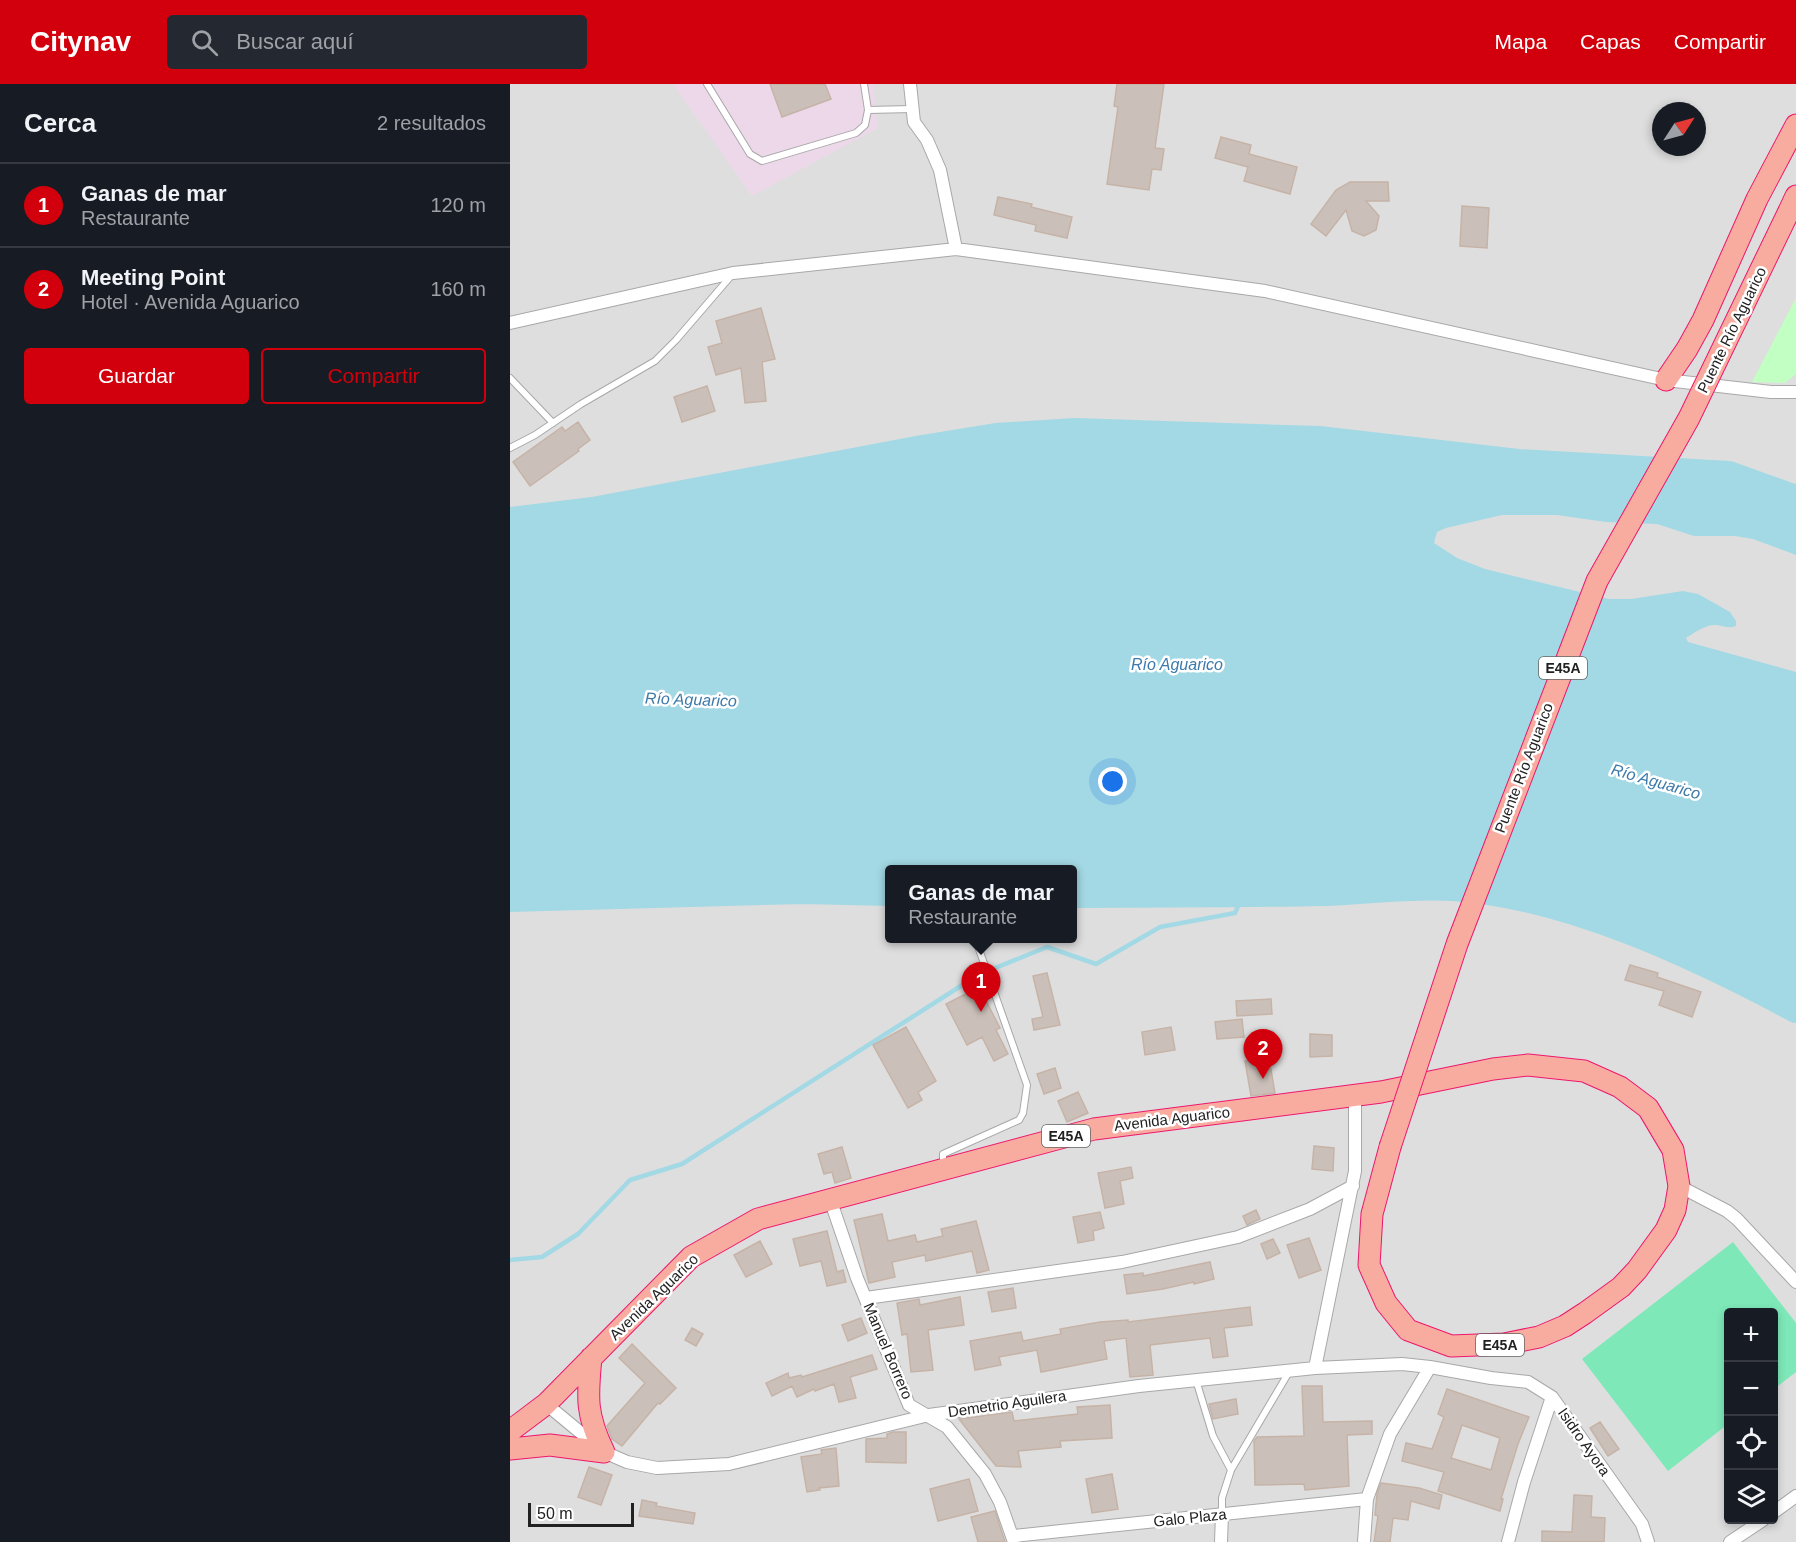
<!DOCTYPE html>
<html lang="es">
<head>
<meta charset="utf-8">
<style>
  :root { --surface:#171b24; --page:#242831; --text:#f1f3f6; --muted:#9ea1a6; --line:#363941; --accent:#d2000c }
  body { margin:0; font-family:Helvetica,sans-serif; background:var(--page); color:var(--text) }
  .controls { position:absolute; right:18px; bottom:18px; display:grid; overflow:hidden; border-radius:6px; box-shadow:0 3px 9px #0003 }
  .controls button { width:54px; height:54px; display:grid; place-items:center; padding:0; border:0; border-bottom:2px solid var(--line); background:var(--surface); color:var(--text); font:30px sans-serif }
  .compass { position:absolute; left:1142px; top:18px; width:54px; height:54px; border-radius:50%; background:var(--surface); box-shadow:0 3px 9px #0003; rotate:54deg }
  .scale { position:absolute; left:18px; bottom:15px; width:106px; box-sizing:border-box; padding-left:6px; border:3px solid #212121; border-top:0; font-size:16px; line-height:21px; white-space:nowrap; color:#212121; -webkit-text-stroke:4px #fff; paint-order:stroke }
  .you { position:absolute; left:603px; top:698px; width:21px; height:21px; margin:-15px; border:4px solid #fff; border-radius:50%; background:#1a73e8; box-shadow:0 0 0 9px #1a73e833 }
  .badge { display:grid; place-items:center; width:39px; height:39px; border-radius:50%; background:var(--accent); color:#fff; font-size:20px; font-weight:700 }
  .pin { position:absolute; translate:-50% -50px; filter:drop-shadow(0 2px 3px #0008) }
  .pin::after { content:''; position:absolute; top:32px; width:21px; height:18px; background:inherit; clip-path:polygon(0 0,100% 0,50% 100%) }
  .popup { position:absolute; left:375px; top:781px; width:192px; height:78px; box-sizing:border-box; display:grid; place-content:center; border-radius:6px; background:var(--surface); filter:drop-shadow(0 2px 4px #0005); font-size:20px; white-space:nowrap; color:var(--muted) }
  .popup b { font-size:22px; color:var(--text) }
  .popup::after { content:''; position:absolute; left:50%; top:100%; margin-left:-12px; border:12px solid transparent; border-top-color:var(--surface) }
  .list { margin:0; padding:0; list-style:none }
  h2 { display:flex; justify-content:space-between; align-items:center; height:78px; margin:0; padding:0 24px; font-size:26px }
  h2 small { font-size:20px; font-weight:400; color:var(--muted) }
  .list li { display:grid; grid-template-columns:39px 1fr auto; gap:18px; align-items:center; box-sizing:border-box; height:84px; padding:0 24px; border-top:2px solid var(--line) }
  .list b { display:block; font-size:22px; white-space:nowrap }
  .list p { margin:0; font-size:20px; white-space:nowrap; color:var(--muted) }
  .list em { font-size:20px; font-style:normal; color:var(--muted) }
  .actions { display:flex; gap:12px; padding:18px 24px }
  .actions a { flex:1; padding:14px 0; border:2px solid var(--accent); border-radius:6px; text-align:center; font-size:21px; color:var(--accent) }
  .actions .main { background:var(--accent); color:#fff }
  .icon { flex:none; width:33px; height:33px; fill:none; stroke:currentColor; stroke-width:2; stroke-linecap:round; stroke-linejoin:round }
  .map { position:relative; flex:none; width:1286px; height:1458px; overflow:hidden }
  header { display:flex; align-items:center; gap:36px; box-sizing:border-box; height:84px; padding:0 30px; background:var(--accent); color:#fff }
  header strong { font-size:28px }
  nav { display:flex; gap:33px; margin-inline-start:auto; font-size:21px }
  .search { width:420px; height:54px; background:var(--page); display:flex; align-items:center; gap:15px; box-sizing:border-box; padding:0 21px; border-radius:6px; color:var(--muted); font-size:22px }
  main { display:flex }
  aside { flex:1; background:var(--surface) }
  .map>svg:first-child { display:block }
  .residential { fill:#dfdede; fill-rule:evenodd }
  .industrial { fill:#ecd8e9 }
  .park { fill:#c1ffc2 }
  .pitch { fill:#7ee8b9 }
  .water { fill:#a3d9e4 }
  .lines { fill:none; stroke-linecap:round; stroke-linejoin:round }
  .stream { stroke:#a3d9e4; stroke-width:4.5 }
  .river { stroke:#a3d9e4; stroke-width:26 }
  .building { fill:#cbc0b9; stroke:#c6b3a7; stroke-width:1.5; fill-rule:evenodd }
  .service-casing { stroke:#a8a8a8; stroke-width:8 }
  .minor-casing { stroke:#a8a8a8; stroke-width:14 }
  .trunk-casing { stroke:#ed176d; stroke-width:23 }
  .service { stroke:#fff; stroke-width:6 }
  .minor { stroke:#fff; stroke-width:12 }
  .trunk { stroke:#f8aca0; stroke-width:21 }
  .trunk-bridge-casing { stroke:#ed176d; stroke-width:23; stroke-linecap:butt }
  .trunk-bridge { stroke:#f8aca0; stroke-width:21 }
  .labels { text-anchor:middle; stroke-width:5; stroke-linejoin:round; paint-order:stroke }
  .shield { fill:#fff; stroke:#646464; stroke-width:1.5 }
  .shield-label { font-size:14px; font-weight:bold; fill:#212121 }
  .street-label { font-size:15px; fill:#212121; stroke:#fff }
  .water-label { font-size:16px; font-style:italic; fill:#3d7aab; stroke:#fff }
</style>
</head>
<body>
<header>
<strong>Citynav</strong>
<div class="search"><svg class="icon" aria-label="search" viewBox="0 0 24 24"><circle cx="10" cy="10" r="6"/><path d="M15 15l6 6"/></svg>Buscar aquí</div>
<nav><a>Mapa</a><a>Capas</a><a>Compartir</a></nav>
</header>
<main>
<aside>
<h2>Cerca<small>2 resultados</small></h2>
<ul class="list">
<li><span class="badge">1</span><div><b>Ganas de mar</b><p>Restaurante</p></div><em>120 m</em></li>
<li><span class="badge">2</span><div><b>Meeting Point</b><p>Hotel · Avenida Aguarico</p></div><em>160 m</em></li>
</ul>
<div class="actions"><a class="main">Guardar</a><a>Compartir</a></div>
</aside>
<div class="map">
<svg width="1286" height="1458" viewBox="0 0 1286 1458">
  <rect width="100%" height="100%" fill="#f2eee7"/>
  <path class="residential" d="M0,0H1286V1458H0ZM1151,27H1187V63H1151ZM380,786H562V854H380ZM1218,1228H1264V1436H1218Z"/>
  <path class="industrial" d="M163,0H363L368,44L242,112Z"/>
  <path class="park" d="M1286,214V290L1275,299L1242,298Z"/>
  <path class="pitch" d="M1223,1158L1286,1239V1288L1264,1305V1228H1218V1340L1158,1387L1072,1275Z"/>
  <path class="water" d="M565,347L809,355L1008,378L1219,390L1286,414V471L1243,455L1225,452H1184L1147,440L1096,438L1047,431H992L936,444L927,448L924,459L947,474L975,485L1099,515H1121L1173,507L1188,510L1220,528L1226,537V542C1218,545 1215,542 1207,541C1196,540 1185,548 1176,554L1178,558L1286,588V926C1185,872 1058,812 943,804C899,801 855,808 812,809C729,811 645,810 563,811L562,786H380L379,809L293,807L0,815V436L83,426L412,364L486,352Z
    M764,946L768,972L754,974L750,948Z"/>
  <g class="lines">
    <path class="stream" d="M0,1176L32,1173L68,1150L120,1096L172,1080L468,891L537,863L586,880L650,843L725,829L736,804"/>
    <path class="river" d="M0,436L83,426L412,364L486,352L565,347L809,355L1008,378L1219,390L1286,414
      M562,811C645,810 729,811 812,809C855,808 899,801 943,804C1058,812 1185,872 1286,926
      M0,815L293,807L380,809"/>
  </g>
  <path class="building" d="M260,0H315L321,15L272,33Z
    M607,0H654L645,64L654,65L651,86L642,85L639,106L597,100L608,23L604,22Z
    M711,53L741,61L739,70L787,83L780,110L734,97L738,83L705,74Z
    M840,98H878L879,117H856L869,132L866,146L854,152L842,147L836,126L816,152L801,140L826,106Z
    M488,113L522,120L521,123L562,133L557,154L525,147L526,141L484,131Z
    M952,122L979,124L977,164L950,162Z
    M251,224L265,275L252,278L256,317L235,319L231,284L206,291L198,263L212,259L206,237Z
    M197,302L205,327L172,338L164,313Z
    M68,338L80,356L68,365L69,367L20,402L3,378L52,343L55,347Z
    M1120,881L1148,889L1147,893L1191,908L1182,933L1149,921L1154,907L1115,896Z
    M537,889L550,941L524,946L522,935L533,933L523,892Z
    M469,903L490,944L486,946L498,970L484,977L472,953L457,961L436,920Z
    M761,915L762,930L727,932L726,917Z
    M732,935L734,953L707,955L705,938Z
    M396,943L426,997L408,1008L412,1016L398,1024L363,961Z
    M661,943L665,966L635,971L632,948Z
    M800,950L822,951V972L800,973Z
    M759,974L765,1009L741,1012L735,977Z
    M545,984L551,1004L534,1010L527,990Z
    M568,1008L578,1029L557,1038L548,1017Z
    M804,1062L824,1064L823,1087L802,1085Z
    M332,1063L341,1094L325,1099L322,1088L314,1090L308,1070Z
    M621,1083L623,1094L610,1097L614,1120L595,1124L588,1089Z
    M746,1126L750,1135L737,1141L733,1132Z
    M590,1128L594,1144L583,1147L584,1156L568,1159L563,1133Z
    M372,1130L378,1157L405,1151L407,1158L433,1152L431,1145L466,1137L479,1186L467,1189L462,1167L416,1177L415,1171L382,1178L385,1193L359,1199L344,1136Z
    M317,1147L327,1188L333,1186L336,1198L317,1202L311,1177L290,1182L283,1155Z
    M799,1154L811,1186L789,1194L777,1161Z
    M763,1155L770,1169L757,1175L751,1160Z
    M250,1157L262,1180L236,1193L224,1171Z
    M700,1178L704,1195L684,1200V1198L653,1205L617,1210L614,1191L633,1189V1192Z
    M503,1204L506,1224L482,1228L478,1208Z
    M450,1213L454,1241L418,1246L423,1286L401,1288L397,1250L392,1251L387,1219L409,1215L410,1221Z
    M740,1223L742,1241L714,1244L718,1272L703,1274L700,1254L640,1261L643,1291L620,1293L616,1254L594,1257L597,1275L531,1288L527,1266L489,1273L491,1281L465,1286L460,1257L511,1248L513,1257L551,1250L550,1245L590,1238L618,1236V1238Z
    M351,1234L357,1249L338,1257L332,1241Z
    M182,1244L193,1250L186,1262L175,1256Z
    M122,1260L166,1304L150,1320L148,1319L112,1362L102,1355L97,1342L135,1299L109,1274Z
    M362,1271L367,1285L340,1293L346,1314L329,1318L324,1300L305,1307L304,1305L287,1313L282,1302L262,1312L256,1299L278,1289L279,1294L291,1291L292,1293Z
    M792,1302H812L813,1338L862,1337V1350L837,1351L839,1402L795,1406L794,1400L745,1401L744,1357L747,1353L794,1352Z
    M937,1305L1019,1333L1008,1360L991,1415H993L990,1427L928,1407L934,1388L892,1377L896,1359L922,1365L934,1333L928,1330ZM952,1341L990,1354L981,1386L941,1374Z
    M726,1315L728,1330L703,1335L699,1320Z
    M600,1321L602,1354L550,1357L551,1363L508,1367L511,1383L486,1382L449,1335L502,1328L504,1337L568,1330L567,1323Z
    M1090,1338L1109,1365L1098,1372L1080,1344Z
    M383,1348H396V1379L356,1378V1355L377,1354V1350Z
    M326,1364L329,1402L309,1404L310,1406L297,1408L291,1373L312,1370L311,1366Z
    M79,1383L102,1391L91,1421L68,1413Z
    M602,1390L608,1425L582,1429L576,1395Z
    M459,1395L468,1427L428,1437L420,1405Z
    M871,1399L909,1404L932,1411L929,1425L901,1417L898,1436L883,1434L880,1458H864L868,1432L865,1431L867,1410Z
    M1064,1411L1082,1412L1081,1433L1095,1434L1094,1458H1032V1447L1062,1448Z
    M132,1416L147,1419L146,1422L185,1429L183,1440L129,1432Z
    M485,1427L495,1458H468L461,1433Z"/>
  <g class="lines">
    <defs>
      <path id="service" d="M197,0L240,70L252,77L346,49L355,41L358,26L354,0
        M358,26L402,25
        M0,294L43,339
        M0,364L25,351L71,320L145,277L166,256L221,192
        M433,1081V1070L509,1036L513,1029L517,1001L465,854
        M686,1296L703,1352L721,1386
        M712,1430V1414L721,1386L779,1288"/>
      <path id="minor" d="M400,0L404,38L417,56L430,86L446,165
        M0,239L223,189L446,165L755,207L1156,296L1261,308H1286
        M1169,1102L1217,1127L1227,1135L1286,1198
        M320,1115L347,1194L399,1321L437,1343L475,1390L490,1418L504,1458
        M356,1214L612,1178L728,1153L800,1125L843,1102
        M805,1284L845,1087V1011
        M36,1320L94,1368L117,1378L147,1384L219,1380L419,1331L629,1302L805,1284L892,1280L920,1283L981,1294L1018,1298L1042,1313L1132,1440L1138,1458
        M1264,1428L1286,1412
        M503,1452L857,1415
        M711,1458L712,1430
        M854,1458L857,1415L880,1350L920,1283
        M998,1458L1014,1398L1042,1313
        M1220,1458L1253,1436"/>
      <path id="trunk" d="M1279,127L1286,112
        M1156,296L1177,265L1193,236L1247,115L1286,41
        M81,1274C77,1314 76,1331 94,1368
        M0,1347L36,1320L181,1173L248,1135L584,1045L871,1008L983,985L1018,981L1074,987L1110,1003L1138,1024L1163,1066L1169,1102L1165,1126L1156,1146L1127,1186L1111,1203L1075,1229L1055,1242L1029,1253L994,1260L941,1262L898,1246L876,1219L859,1181L862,1130L880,1063
        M0,1365L40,1361L94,1368"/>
    </defs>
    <use href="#service" class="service-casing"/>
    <use href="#minor" class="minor-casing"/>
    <use href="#trunk" class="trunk-casing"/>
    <use href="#service" class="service"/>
    <use href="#minor" class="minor"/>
    <use href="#trunk" class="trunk"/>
    <defs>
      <path id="trunk-bridge" d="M880,1063L947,860L1087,497L1179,334L1279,127"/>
    </defs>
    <use href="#trunk-bridge" class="trunk-bridge-casing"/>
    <use href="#trunk-bridge" class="trunk-bridge"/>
  </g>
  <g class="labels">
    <g class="shield">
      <rect x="1029" y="573" width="48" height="22" rx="4.5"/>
      <rect x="532" y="1041" width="48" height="22" rx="4.5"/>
      <rect x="966" y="1250" width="48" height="22" rx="4.5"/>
    </g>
    <g class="shield-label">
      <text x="1053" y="589">E45A</text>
      <text x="556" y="1057">E45A</text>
      <text x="990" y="1266">E45A</text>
    </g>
    <g class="street-label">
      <text transform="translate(1222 246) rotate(-64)" y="5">Puente Río Aguarico</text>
      <text transform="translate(1014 684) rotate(-69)" y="5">Puente Río Aguarico</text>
      <text transform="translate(662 1035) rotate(-7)" y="5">Avenida Aguarico</text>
      <text transform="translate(144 1213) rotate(-44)" y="5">Avenida Aguarico</text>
      <text transform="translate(378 1267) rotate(67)" y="5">Manuel Borrero</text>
      <text transform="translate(497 1320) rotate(-8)" y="5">Demetrio Aguilera</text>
      <text transform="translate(1074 1358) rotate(55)" y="5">Isidro Ayora</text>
      <text transform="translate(680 1434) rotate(-6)" y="5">Galo Plaza</text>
    </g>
    <g class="water-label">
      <text x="667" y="586">Río Aguarico</text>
      <text transform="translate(181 615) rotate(2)" y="6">Río Aguarico</text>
      <text transform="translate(1146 697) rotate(16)" y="6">Río Aguarico</text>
    </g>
  </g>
</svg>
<div class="controls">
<button>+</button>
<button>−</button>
<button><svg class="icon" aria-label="locate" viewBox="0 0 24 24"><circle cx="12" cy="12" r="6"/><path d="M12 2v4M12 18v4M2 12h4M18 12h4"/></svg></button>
<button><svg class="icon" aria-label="layers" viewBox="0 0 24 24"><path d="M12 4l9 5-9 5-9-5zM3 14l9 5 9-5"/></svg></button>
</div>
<svg class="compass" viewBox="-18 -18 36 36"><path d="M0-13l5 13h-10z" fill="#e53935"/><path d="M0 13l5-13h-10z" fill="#9ea1a6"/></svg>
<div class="scale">50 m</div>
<div class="you"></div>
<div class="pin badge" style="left:471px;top:928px">1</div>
<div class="popup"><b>Ganas de mar</b>Restaurante</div>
<div class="pin badge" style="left:753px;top:995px">2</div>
</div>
</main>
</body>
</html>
